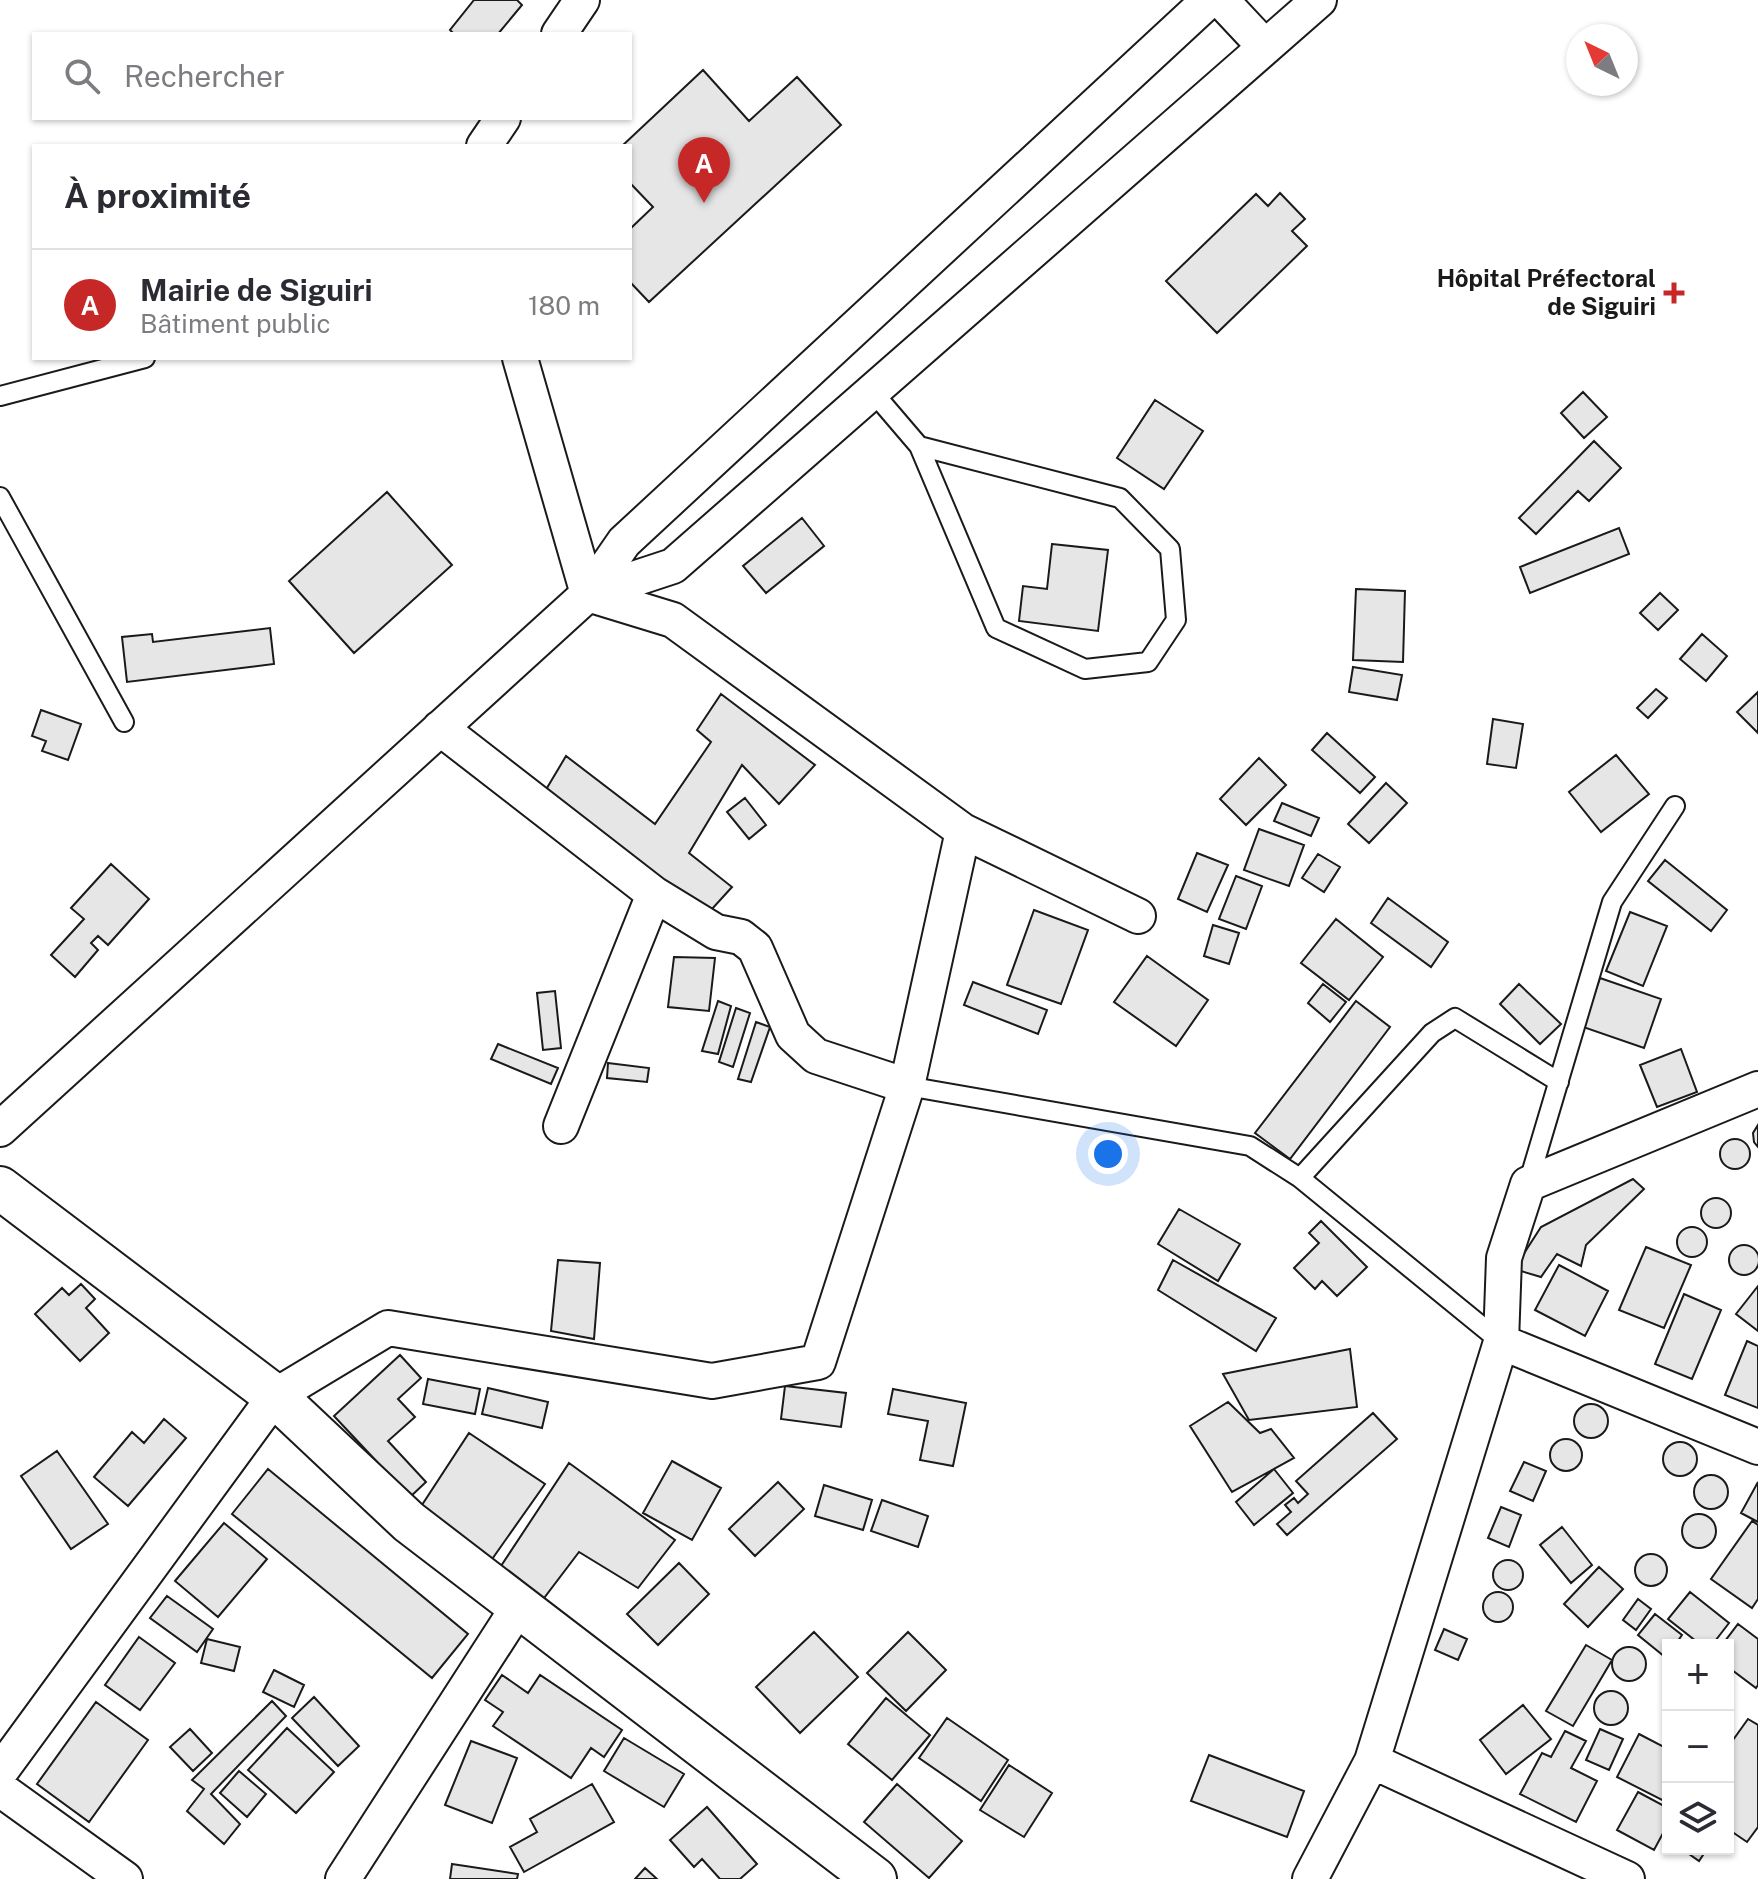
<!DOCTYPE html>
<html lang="fr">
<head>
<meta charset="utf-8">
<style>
  :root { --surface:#fff; --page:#f7f7f7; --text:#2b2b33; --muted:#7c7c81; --line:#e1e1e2; --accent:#c62828 }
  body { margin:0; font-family:"Public Sans",sans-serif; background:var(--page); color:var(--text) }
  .controls { position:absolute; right:24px; bottom:24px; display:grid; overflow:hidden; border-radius:0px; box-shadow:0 2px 6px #0004 }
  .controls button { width:72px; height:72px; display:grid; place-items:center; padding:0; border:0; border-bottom:2px solid var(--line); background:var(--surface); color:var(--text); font:40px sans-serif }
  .compass { position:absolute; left:1566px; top:24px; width:72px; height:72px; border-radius:50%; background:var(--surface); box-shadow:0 2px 6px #0004; rotate:317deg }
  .you { position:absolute; left:1108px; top:1154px; width:28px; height:28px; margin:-20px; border:6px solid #fff; border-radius:50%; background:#1a73e8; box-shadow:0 0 0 12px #1a73e833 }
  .badge { display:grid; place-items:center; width:52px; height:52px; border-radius:50%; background:var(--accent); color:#fff; font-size:26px; font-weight:700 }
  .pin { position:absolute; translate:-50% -66px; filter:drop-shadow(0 2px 4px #0008) }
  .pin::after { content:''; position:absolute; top:42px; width:28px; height:24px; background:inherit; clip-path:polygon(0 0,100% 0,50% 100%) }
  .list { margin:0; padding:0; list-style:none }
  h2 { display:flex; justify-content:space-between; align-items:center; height:104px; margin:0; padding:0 32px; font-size:34px }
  h2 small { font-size:26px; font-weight:400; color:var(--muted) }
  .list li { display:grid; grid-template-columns:52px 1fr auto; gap:24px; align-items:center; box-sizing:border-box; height:112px; padding:0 32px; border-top:2px solid var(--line) }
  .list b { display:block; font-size:30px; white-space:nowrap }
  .list p { margin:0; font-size:26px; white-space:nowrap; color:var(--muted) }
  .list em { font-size:26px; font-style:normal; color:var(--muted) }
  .icon { flex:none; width:44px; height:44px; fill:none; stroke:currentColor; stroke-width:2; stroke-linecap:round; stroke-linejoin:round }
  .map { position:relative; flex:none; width:1758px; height:1879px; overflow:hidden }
  .search { position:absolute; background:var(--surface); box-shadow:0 2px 6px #0004; left:32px; top:32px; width:600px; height:88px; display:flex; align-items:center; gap:20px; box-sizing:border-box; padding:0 28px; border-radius:0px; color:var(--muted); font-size:30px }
  .panel { position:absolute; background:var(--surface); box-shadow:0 2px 6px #0004; left:32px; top:144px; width:600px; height:216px; border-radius:0px }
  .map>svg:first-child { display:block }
  .building { fill:#e6e6e6; stroke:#1a1a1a; stroke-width:2 }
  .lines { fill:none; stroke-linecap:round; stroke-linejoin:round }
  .service-casing { stroke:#1a1a1a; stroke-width:22 }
  .minor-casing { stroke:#1a1a1a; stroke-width:38 }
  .tertiary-casing { stroke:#1a1a1a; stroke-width:46 }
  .service { stroke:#fff; stroke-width:18 }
  .minor { stroke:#fff; stroke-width:34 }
  .tertiary { stroke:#fff; stroke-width:42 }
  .poi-dot { fill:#c62828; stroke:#fff; stroke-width:3 }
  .labels { text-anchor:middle; stroke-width:6; stroke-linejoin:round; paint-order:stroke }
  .poi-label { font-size:24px; font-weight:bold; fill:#1a1a1a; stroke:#fff; text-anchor:end }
</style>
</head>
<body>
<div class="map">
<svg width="1758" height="1879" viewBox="0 0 1758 1879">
  <rect width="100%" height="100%" fill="#fff"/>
  <path class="building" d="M474,0H517L522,5L498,34H454L450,30Z
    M703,70L749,121L797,77L841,125L649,302L630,282V229L653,207L630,183V146H622Z
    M1280,193L1305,219L1292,231L1307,246L1217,333L1166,281L1256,194L1268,206Z
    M1583,392L1607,417L1584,438L1561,413Z
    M1155,400L1203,431L1164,489L1117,458Z
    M1594,441L1621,468L1589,501L1578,491L1536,534L1519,518Z
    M387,492L452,565L354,653L289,581Z
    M802,518L824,546L766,593L743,566Z
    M1619,528L1629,554L1530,593L1520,567Z
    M1052,544L1108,550L1098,631L1019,621L1023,586L1047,589Z
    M1356,589L1405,591L1403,662L1353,660Z
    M1660,593L1678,610L1658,630L1640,613Z
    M270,628L274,664L127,682L122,637L152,634L153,642Z
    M1702,634L1727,656L1706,681L1680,659Z
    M1353,667L1402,675L1397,700L1349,692Z
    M1656,689L1667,698L1648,718L1637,708Z
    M1758,692V733L1737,712Z
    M721,694L815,765L779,804L742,765L689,853L732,887L702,920L541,798L566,756L655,824L711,742L697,730Z
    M41,710L81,724L68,760L42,751L46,741L32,736Z
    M1493,719L1523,724L1516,768L1487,764Z
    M1327,733L1375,777L1360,793L1312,750Z
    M1616,755L1649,794L1601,832L1569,792Z
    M1259,758L1286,785L1246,825L1220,799Z
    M1386,783L1407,803L1369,843L1348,824Z
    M745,798L766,825L749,839L727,812Z
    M1282,803L1319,818L1311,836L1274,821Z
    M1259,829L1304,845L1289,886L1244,870Z
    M1197,853L1228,865L1207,912L1178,899Z
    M1318,854L1340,867L1324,892L1302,878Z
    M1665,860L1727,910L1711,931L1648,881Z
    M111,864L149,899L108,945L98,936L91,943L98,950L75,977L51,955L84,919L71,908Z
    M1236,876L1262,886L1246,929L1219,919Z
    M1388,898L1448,942L1431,967L1371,923Z
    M1034,910L1088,930L1061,1004L1007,985Z
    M1630,912L1667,926L1643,986L1606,971Z
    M1336,919L1383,957L1349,1000L1301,963Z
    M1213,925L1239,933L1229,964L1204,956Z
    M1147,956L1208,1000L1176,1046L1114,1002Z
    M674,957L715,958L709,1011L668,1007Z
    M1600,978L1661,999L1644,1048L1583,1027Z
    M973,982L1047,1010L1038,1034L964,1005Z
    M1323,984L1346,1002L1330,1022L1308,1003Z
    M1519,984L1561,1024L1540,1044L1500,1004Z
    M555,991L561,1048L543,1050L537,993Z
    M718,1001L731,1006L718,1054L702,1051Z
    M1356,1001L1390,1027L1290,1159L1255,1133Z
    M736,1008L750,1013L733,1067L719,1062Z
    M756,1022L770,1027L751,1082L738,1079Z
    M498,1044L558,1068L551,1084L491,1059Z
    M1681,1049L1697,1092L1657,1107L1640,1065Z
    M608,1063L649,1068L647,1082L607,1078Z
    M1758,1125V1147L1754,1142L1753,1133Z
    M1720 1154a15 15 0 1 1 30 0a15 15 0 1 1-30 0Z
    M1633,1179L1644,1189L1586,1245L1581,1266L1557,1254L1541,1277L1514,1269L1541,1227Z
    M1701 1213a15 15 0 1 1 30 0a15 15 0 1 1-30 0Z
    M1179,1209L1240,1244L1218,1281L1158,1244Z
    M1321,1221L1367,1267L1337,1296L1322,1281L1315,1289L1294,1268L1319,1243L1309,1233Z
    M1677 1242a15 15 0 1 1 30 0a15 15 0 1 1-30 0Z
    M1729 1260a15 15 0 1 1 30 0a15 15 0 1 1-30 0Z
    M1646,1247L1691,1265L1664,1328L1619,1310Z
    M558,1260L600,1263L594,1339L551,1331Z
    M1173,1260L1276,1318L1256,1351L1158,1290Z
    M1559,1265L1608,1291L1585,1336L1535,1310Z
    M81,1284L95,1299L86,1308L109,1333L80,1361L35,1314L62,1288L69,1295Z
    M1758,1286V1331L1736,1314Z
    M1684,1294L1721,1310L1692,1379L1655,1364Z
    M1747,1341L1758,1346V1408L1725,1395Z
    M1350,1349L1357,1407L1249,1420L1223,1374Z
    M400,1355L421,1378L398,1399L415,1417L388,1441L426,1482L410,1497L334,1416Z
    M428,1379L480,1389L475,1414L423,1404Z
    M785,1386L846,1393L841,1427L781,1419Z
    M488,1388L548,1402L542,1428L482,1414Z
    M893,1389L966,1403L953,1466L920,1460L928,1421L888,1414Z
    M1228,1402L1260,1433L1271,1429L1294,1458L1232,1492L1190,1426Z
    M1574 1421a17 17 0 1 1 34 0a17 17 0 1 1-34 0Z
    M1373,1413L1397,1439L1287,1535L1277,1524L1291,1512L1285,1505L1294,1498L1298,1503L1308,1494L1296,1481Z
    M164,1419L186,1438L128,1506L94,1477L132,1432L144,1443Z
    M469,1433L545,1484L490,1562L420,1508Z
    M1550 1455a16 16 0 1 1 32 0a16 16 0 1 1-32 0Z
    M1663 1459a17 17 0 1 1 34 0a17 17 0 1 1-34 0Z
    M57,1451L108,1524L71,1549L21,1476Z
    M672,1461L721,1488L692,1540L643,1513Z
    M1524,1462L1546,1471L1533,1501L1510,1491Z
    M569,1463L675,1540L638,1588L579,1552L541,1602L499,1569Z
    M268,1469L468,1634L432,1678L232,1514Z
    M1274,1469L1293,1493L1254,1525L1236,1502Z
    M1694 1492a17 17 0 1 1 34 0a17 17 0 1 1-34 0Z
    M778,1482L804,1509L755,1556L729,1529Z
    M1758,1482V1522L1741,1513Z
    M824,1485L872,1500L863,1530L815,1516Z
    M882,1500L928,1516L918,1547L871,1531Z
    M1501,1507L1521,1515L1509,1547L1488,1538Z
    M1682 1531a17 17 0 1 1 34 0a17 17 0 1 1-34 0Z
    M1752,1521L1758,1525V1599L1752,1608L1711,1579Z
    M224,1523L267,1559L218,1617L175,1581Z
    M1562,1527L1592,1565L1571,1583L1540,1545Z
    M1635 1570a16 16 0 1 1 32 0a16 16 0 1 1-32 0Z
    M1493 1575a15 15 0 1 1 30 0a15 15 0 1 1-30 0Z
    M679,1563L709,1594L658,1645L627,1614Z
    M1599,1567L1623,1589L1588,1627L1564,1604Z
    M1690,1592L1729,1623L1712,1645H1701L1668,1619Z
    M1483 1607a15 15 0 1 1 30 0a15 15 0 1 1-30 0Z
    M167,1596L213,1629L197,1652L150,1618Z
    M1638,1599L1651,1609L1636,1630L1623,1620Z
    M1655,1614L1682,1635L1675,1645H1668L1665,1657L1638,1635Z
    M1738,1624L1758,1639V1685L1756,1688L1728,1667V1645H1722Z
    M1444,1629L1467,1639L1458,1660L1435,1650Z
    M814,1632L858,1677L800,1733L756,1687Z
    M908,1632L946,1670L906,1711L867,1673Z
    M139,1637L175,1663L140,1710L105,1685Z
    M207,1639L240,1647L234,1671L201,1663Z
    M1586,1645L1612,1660L1573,1726L1546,1711Z
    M1612 1664a17 17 0 1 1 34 0a17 17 0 1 1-34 0Z
    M274,1670L304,1685L294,1707L263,1692Z
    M502,1675L528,1693L540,1675L622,1730L604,1757L591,1748L571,1778L493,1726L503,1712L485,1700Z
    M1594 1708a17 17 0 1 1 34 0a17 17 0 1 1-34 0Z
    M314,1697L359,1746L338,1766L292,1718Z
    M886,1698L930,1735L892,1780L848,1744Z
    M272,1701L286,1716L211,1794L240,1824L224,1844L187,1811L204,1789L192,1780Z
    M96,1702L148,1740L89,1822L37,1784Z
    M1523,1705L1551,1739L1506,1774L1480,1740Z
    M947,1718L1008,1760L981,1801L919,1758Z
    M1748,1719L1758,1725V1827L1747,1842L1728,1829V1747Z
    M287,1728L334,1772L296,1813L248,1770Z
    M190,1729L212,1753L193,1771L170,1747Z
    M1600,1729L1623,1739L1609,1770L1586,1760Z
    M1565,1731L1586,1741L1571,1768L1597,1781L1576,1822L1520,1794L1542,1753L1551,1757Z
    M1639,1734L1668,1749L1666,1802L1617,1777Z
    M624,1738L684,1774L664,1807L604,1771Z
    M471,1741L517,1758L492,1823L445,1805Z
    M1209,1755L1304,1791L1287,1837L1191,1801Z
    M1009,1765L1052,1793L1024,1837L980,1810Z
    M239,1771L266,1794L247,1817L220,1793Z
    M592,1784L614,1822L524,1872L510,1847L537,1832L530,1819Z
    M897,1784L962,1841L929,1878L864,1822Z
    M1638,1792L1668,1808V1824L1654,1850L1617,1830Z
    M707,1807L757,1864L740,1879H720L702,1859L694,1867L670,1840Z
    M1682,1849H1707L1699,1861Z
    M452,1864L518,1874L517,1879H450Z
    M645,1868L657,1879H635Z"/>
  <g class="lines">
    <defs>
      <path id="service" d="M872,391L919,446L996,628L1085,669L1148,662L1176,620L1170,549L1120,498L919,446
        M0,396L145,358
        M0,497L124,722
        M907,1086L1250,1146L1300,1178L1501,1342
        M1300,1178L1432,1033L1455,1018L1559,1082
        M1528,1184L1612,902L1675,806"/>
      <path id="minor" d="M1221,0L1265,47
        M559,34L582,0
        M484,146L503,118
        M520,358L588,594
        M588,594L673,566L1319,0
        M588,594L673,620L963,831L1138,916
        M440,728L654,894L716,932L741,937L755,948L793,1035L816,1056L907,1086
        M561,1126L654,894
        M0,1129L588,594L624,542L1209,0
        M1501,1342L1758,1447
        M1372,1761L1627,1879
        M0,1772L275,1396L388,1328L712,1381L818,1362L907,1086L963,831
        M0,1789L125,1879
        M343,1879L519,1606
        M1310,1879L1372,1761L1501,1342L1504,1258L1528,1184L1758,1089"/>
      <path id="tertiary" d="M0,1188L275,1396L409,1522L875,1879"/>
    </defs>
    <use href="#service" class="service-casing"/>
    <use href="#minor" class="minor-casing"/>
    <use href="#tertiary" class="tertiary-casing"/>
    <use href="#service" class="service"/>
    <use href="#minor" class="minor"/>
    <use href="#tertiary" class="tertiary"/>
  </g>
  <path class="poi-dot" d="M1670 281h8v8h8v8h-8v8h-8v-8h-8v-8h8z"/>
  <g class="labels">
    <g class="poi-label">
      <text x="1656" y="287">Hôpital Préfectoral<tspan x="1656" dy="28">de Siguiri</tspan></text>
    </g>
  </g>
</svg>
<div class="controls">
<button>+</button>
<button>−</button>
<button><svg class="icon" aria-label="layers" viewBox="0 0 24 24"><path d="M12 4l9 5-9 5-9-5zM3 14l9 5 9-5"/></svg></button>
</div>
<svg class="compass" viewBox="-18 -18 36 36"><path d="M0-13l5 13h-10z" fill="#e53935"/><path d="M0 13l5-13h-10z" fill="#7c7c81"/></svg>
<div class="you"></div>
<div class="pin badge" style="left:704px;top:203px">A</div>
<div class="search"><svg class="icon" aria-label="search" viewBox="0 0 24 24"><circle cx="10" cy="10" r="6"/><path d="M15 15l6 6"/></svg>Rechercher</div>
<section class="panel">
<h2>À proximité<small></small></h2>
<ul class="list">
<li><span class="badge">A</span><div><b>Mairie de Siguiri</b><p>Bâtiment public</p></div><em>180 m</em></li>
</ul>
</section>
</div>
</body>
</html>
